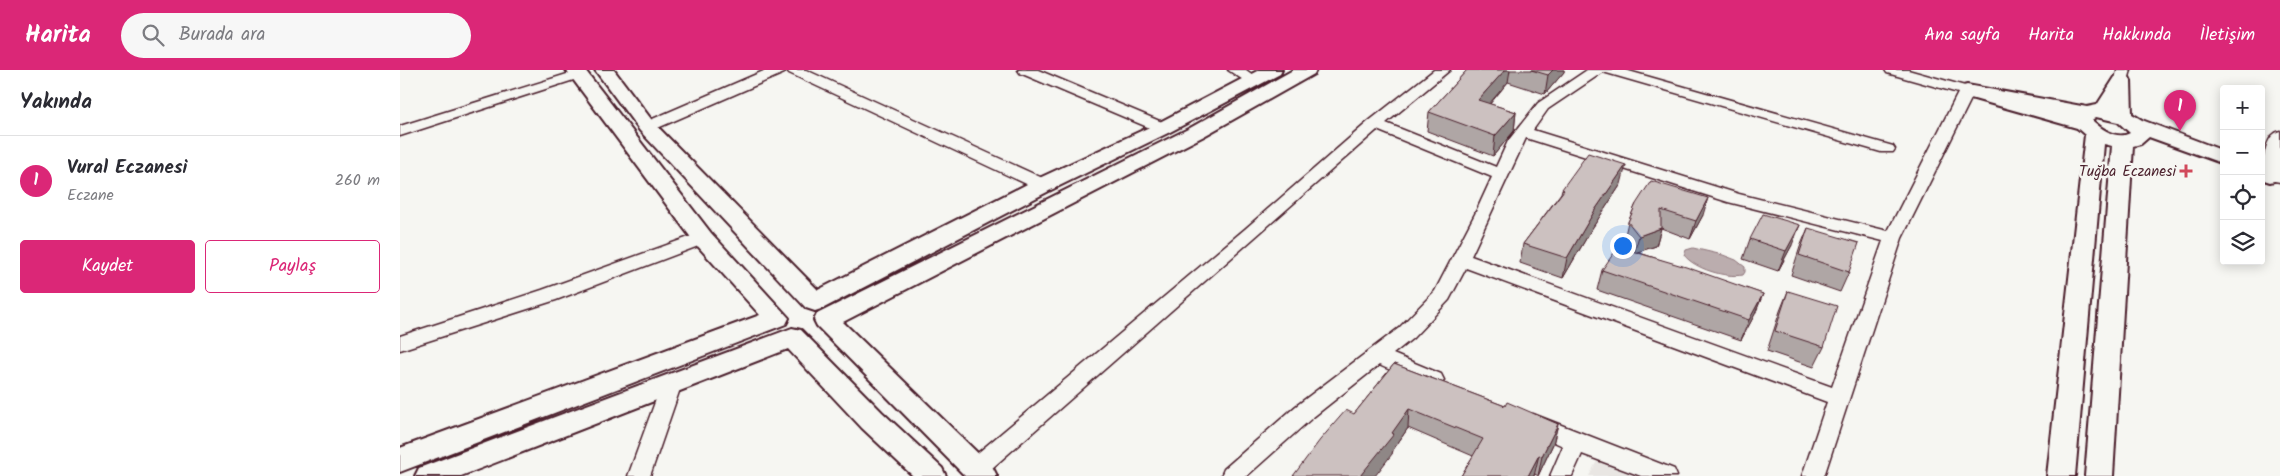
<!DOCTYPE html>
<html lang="tr">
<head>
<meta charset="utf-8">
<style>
  :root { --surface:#fff; --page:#f7f7f7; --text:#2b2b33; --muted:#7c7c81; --line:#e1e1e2; --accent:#db2777 }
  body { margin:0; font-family:Kalam,sans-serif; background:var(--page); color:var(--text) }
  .controls { position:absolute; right:15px; top:15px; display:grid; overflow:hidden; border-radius:5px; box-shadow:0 2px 12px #0003 }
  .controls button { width:45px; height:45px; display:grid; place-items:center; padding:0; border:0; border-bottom:1px solid var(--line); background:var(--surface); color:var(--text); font:25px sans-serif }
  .you { position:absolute; left:1222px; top:175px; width:18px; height:18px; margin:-12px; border:4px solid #fff; border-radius:50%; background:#1a73e8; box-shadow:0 0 0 8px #1a73e833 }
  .badge { display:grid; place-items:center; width:32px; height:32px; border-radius:50%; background:var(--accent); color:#fff; font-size:16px; font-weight:700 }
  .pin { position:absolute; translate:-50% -41px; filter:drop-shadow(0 1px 2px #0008) }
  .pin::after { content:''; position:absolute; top:26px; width:18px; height:15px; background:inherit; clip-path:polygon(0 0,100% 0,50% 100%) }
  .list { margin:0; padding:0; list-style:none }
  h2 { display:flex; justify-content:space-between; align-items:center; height:65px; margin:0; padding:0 20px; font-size:21px }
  h2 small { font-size:16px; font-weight:400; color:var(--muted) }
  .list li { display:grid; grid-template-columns:32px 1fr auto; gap:15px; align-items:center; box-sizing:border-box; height:90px; padding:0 20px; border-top:1px solid var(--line) }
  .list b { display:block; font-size:19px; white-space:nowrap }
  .list p { margin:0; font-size:16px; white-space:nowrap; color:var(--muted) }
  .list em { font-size:16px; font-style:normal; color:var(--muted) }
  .actions { display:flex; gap:10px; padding:15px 20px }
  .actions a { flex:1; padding:11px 0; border:1px solid var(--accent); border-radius:5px; text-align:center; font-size:18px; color:var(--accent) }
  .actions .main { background:var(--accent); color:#fff }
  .icon { flex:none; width:28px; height:28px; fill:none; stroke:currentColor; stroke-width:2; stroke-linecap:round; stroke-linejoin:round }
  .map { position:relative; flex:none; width:1880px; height:406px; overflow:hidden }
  header { display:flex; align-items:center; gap:30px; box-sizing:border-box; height:70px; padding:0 25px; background:var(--accent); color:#fff }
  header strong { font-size:24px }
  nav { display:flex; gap:28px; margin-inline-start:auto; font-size:18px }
  .search { width:350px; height:45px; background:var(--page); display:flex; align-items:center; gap:12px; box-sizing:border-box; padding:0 18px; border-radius:28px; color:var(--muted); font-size:19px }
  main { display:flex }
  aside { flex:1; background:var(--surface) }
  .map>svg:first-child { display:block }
  .built { fill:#e9e6e3 }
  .water { fill:#bbadae; stroke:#8e747a }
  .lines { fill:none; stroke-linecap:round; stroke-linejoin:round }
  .minor-casing { stroke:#4a1f2b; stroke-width:3 }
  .major-casing { stroke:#4a1f2b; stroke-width:4 }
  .minor { fill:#f6f6f2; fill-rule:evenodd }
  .major { fill:#f6f6f2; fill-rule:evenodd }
  .wall { fill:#afa6a5; stroke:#4a1f2b }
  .shaded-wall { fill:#8f8786; stroke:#4a1f2b }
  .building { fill:#ccc1c0; stroke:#4a1f2b }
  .poi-dot { fill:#d1495b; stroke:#f6f6f2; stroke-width:2 }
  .labels { text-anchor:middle; stroke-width:5; stroke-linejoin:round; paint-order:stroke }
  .poi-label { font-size:15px; fill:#4a1f2b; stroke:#f6f6f2; text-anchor:end }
</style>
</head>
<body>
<header>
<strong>Harita</strong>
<div class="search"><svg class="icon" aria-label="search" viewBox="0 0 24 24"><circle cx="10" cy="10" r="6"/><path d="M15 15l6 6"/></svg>Burada ara</div>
<nav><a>Ana sayfa</a><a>Harita</a><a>Hakkında</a><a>İletişim</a></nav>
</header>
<main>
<aside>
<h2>Yakında<small></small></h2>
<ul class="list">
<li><span class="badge">1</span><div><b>Vural Eczanesi</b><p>Eczane</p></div><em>260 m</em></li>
</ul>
<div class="actions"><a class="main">Kaydet</a><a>Paylaş</a></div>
</aside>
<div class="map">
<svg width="1880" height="406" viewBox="0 0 1880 406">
  <rect width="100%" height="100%" fill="#f6f6f2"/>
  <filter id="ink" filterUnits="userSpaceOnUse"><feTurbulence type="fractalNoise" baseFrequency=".02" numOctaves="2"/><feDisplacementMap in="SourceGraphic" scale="10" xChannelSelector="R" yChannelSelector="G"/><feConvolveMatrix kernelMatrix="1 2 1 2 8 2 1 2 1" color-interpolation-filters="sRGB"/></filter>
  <g filter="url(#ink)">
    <path class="built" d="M1198,389L1238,406H1189Z"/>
    <path class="water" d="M1293,178L1323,185L1336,190L1345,197V202L1343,205C1325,208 1295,199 1284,185L1286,180Z"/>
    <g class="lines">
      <defs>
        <path id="minor" d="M180,0L185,4L183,7L0,66V56Z
          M366,0H386L384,3L253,60H241L239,57L241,54Z
          M387,0H406L649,111L652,115L649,119H637L389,3Z
          M618,0H638L769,55L771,58L769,61H757L620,3Z
          M828,0H846L860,10L858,13H848Z
          M1034,0H1050L986,53L1096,97L1108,71L1138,33L1187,0H1225L1493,76L1495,79L1493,82H1481L1203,2L1148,39L1133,60L1339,124L1488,161L1558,23L1487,3L1485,0H1508L1572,18L1575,21L1502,168L1424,406H1402L1427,332L1066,198L1049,230L1013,268L993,284L1041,304L1044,310L1041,316L1034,318L1027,316L979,295L912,348L847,406H821L824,399L896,336L999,258L1035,221L1075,144L1092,107L977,60L583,406H567L564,399L567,392L845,159L969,51ZM1126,68L1328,132L1483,171L1432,317L1071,186Z
          M1717,0H1731L1727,14H1717L1715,11Z
          M1880,61V112L1864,109L1862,105C1864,91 1864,65 1880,61Z
          M303,162L309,164L312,168L309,172L156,230L0,280V266L142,220Z
          M272,305L279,307L282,313L250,406H228L262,313L265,307Z
          M1133,344L1274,399L1277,406H1241L1182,384L1172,406H1150L1163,376L1125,359L1122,353L1125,347Z"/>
        <path id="major" d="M166,0H185L311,163L389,248L386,254L0,402V378L360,245L295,173Z
          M195,0H214L254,53L418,220L635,110L756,54L859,0H882L880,4L770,62L651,120L424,238L415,241L406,238L240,61Z
          M893,0H916L914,4L804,66L443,252L593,398L597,406H565L417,256L414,250L417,244L790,58Z
          M1722,5L1729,7L1731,11L1732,44L1742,50L1824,81V94L1749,67L1741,74L1733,76L1713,406H1685L1712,76L1704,74L1675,406H1647L1685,65L1677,58L1560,25L1557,21L1560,17L1567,15L1687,37L1697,35L1715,7ZM1696,47L1718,52L1730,63C1718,70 1703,60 1694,52L1692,50Z
          M1861,95L1878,100L1880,106L1878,110L1870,112L1861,109Z
          M392,258L401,260L482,342L542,398L546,406H513L462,358L388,279L61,406H15L19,398Z"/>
      </defs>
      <use href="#minor" class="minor-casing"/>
      <use href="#major" class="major-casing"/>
      <use href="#minor" class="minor"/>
      <use href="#major" class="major"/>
    </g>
    <path class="wall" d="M1067,0H1164V2L1145,24L1108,12L1090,34L1116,42L1114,61L1093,86L1027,61L1029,42Z
      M1221,114L1191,160L1163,208L1120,193L1123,174L1161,123L1162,119Z
      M1236,134L1303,145L1290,169L1261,158L1256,176L1237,182L1363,224L1355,244L1341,270L1197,220L1202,200L1233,181L1224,169L1228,152Z
      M1408,158L1449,202L1440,222L1391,205L1400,177Z
      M1350,169L1392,175L1378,201L1343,189Z
      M1388,221L1424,277L1414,297L1367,281L1380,241Z
      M994,294L1105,336L1158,354L1153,374L1138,406L1135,404L1134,406H1061L1073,386L1008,358L993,380L992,384L954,344Z"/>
    <path class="shaded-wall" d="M1105,0H1110L1108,12L1076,49L1078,30Z
      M1153,0H1164V2L1145,24L1148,5Z
      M1116,42L1114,61L1093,86L1095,66Z
      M1226,95L1221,114L1191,160L1163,208L1167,188L1195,140Z
      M1308,128L1303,145L1290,169L1296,151Z
      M1400,155L1392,175L1378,201L1386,181Z
      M1261,158L1256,176L1234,183L1239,166Z
      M1363,224L1355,244L1341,270L1349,250Z
      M1009,339L1008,358L993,380L992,384L975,406H960Z
      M1158,354L1153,374L1138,406L1142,386Z
      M1139,385L1134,406H1128Z"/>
    <path class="building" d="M1067,0H1105L1078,30L1116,42L1095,66L1029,42Z
      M1131,0H1153L1148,5Z
      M1188,83L1226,95L1195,140L1167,188L1123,174L1164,120L1162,119Z
      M1251,111L1308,128L1296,151L1261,140V158L1239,166L1228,152L1236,134Z
      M1363,144L1400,155L1386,181L1350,169Z
      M1408,158L1459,173L1449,202L1399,185Z
      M1218,177L1286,197L1363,224L1349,250L1202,200Z
      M1388,221L1437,236L1424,277L1375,261Z
      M994,294L1105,336L1107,332L1158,354L1142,386L1139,385L1128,406H1061L1083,369L1009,339L992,363L994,364L960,406H893L920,370L946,340L954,344Z"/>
  </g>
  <path class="poi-dot" d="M1783.5 93.5h5v5h5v5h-5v5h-5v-5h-5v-5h5z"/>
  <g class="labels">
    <g class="poi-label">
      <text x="1776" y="106">Tuğba Eczanesi</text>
    </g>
  </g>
</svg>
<div class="controls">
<button>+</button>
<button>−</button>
<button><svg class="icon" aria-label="locate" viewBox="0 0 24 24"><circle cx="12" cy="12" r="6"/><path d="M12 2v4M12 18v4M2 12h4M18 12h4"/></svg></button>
<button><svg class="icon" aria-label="layers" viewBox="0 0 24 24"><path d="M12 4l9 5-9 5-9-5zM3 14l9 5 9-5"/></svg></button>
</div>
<div class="you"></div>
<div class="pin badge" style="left:1780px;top:61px">1</div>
</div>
</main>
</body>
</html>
